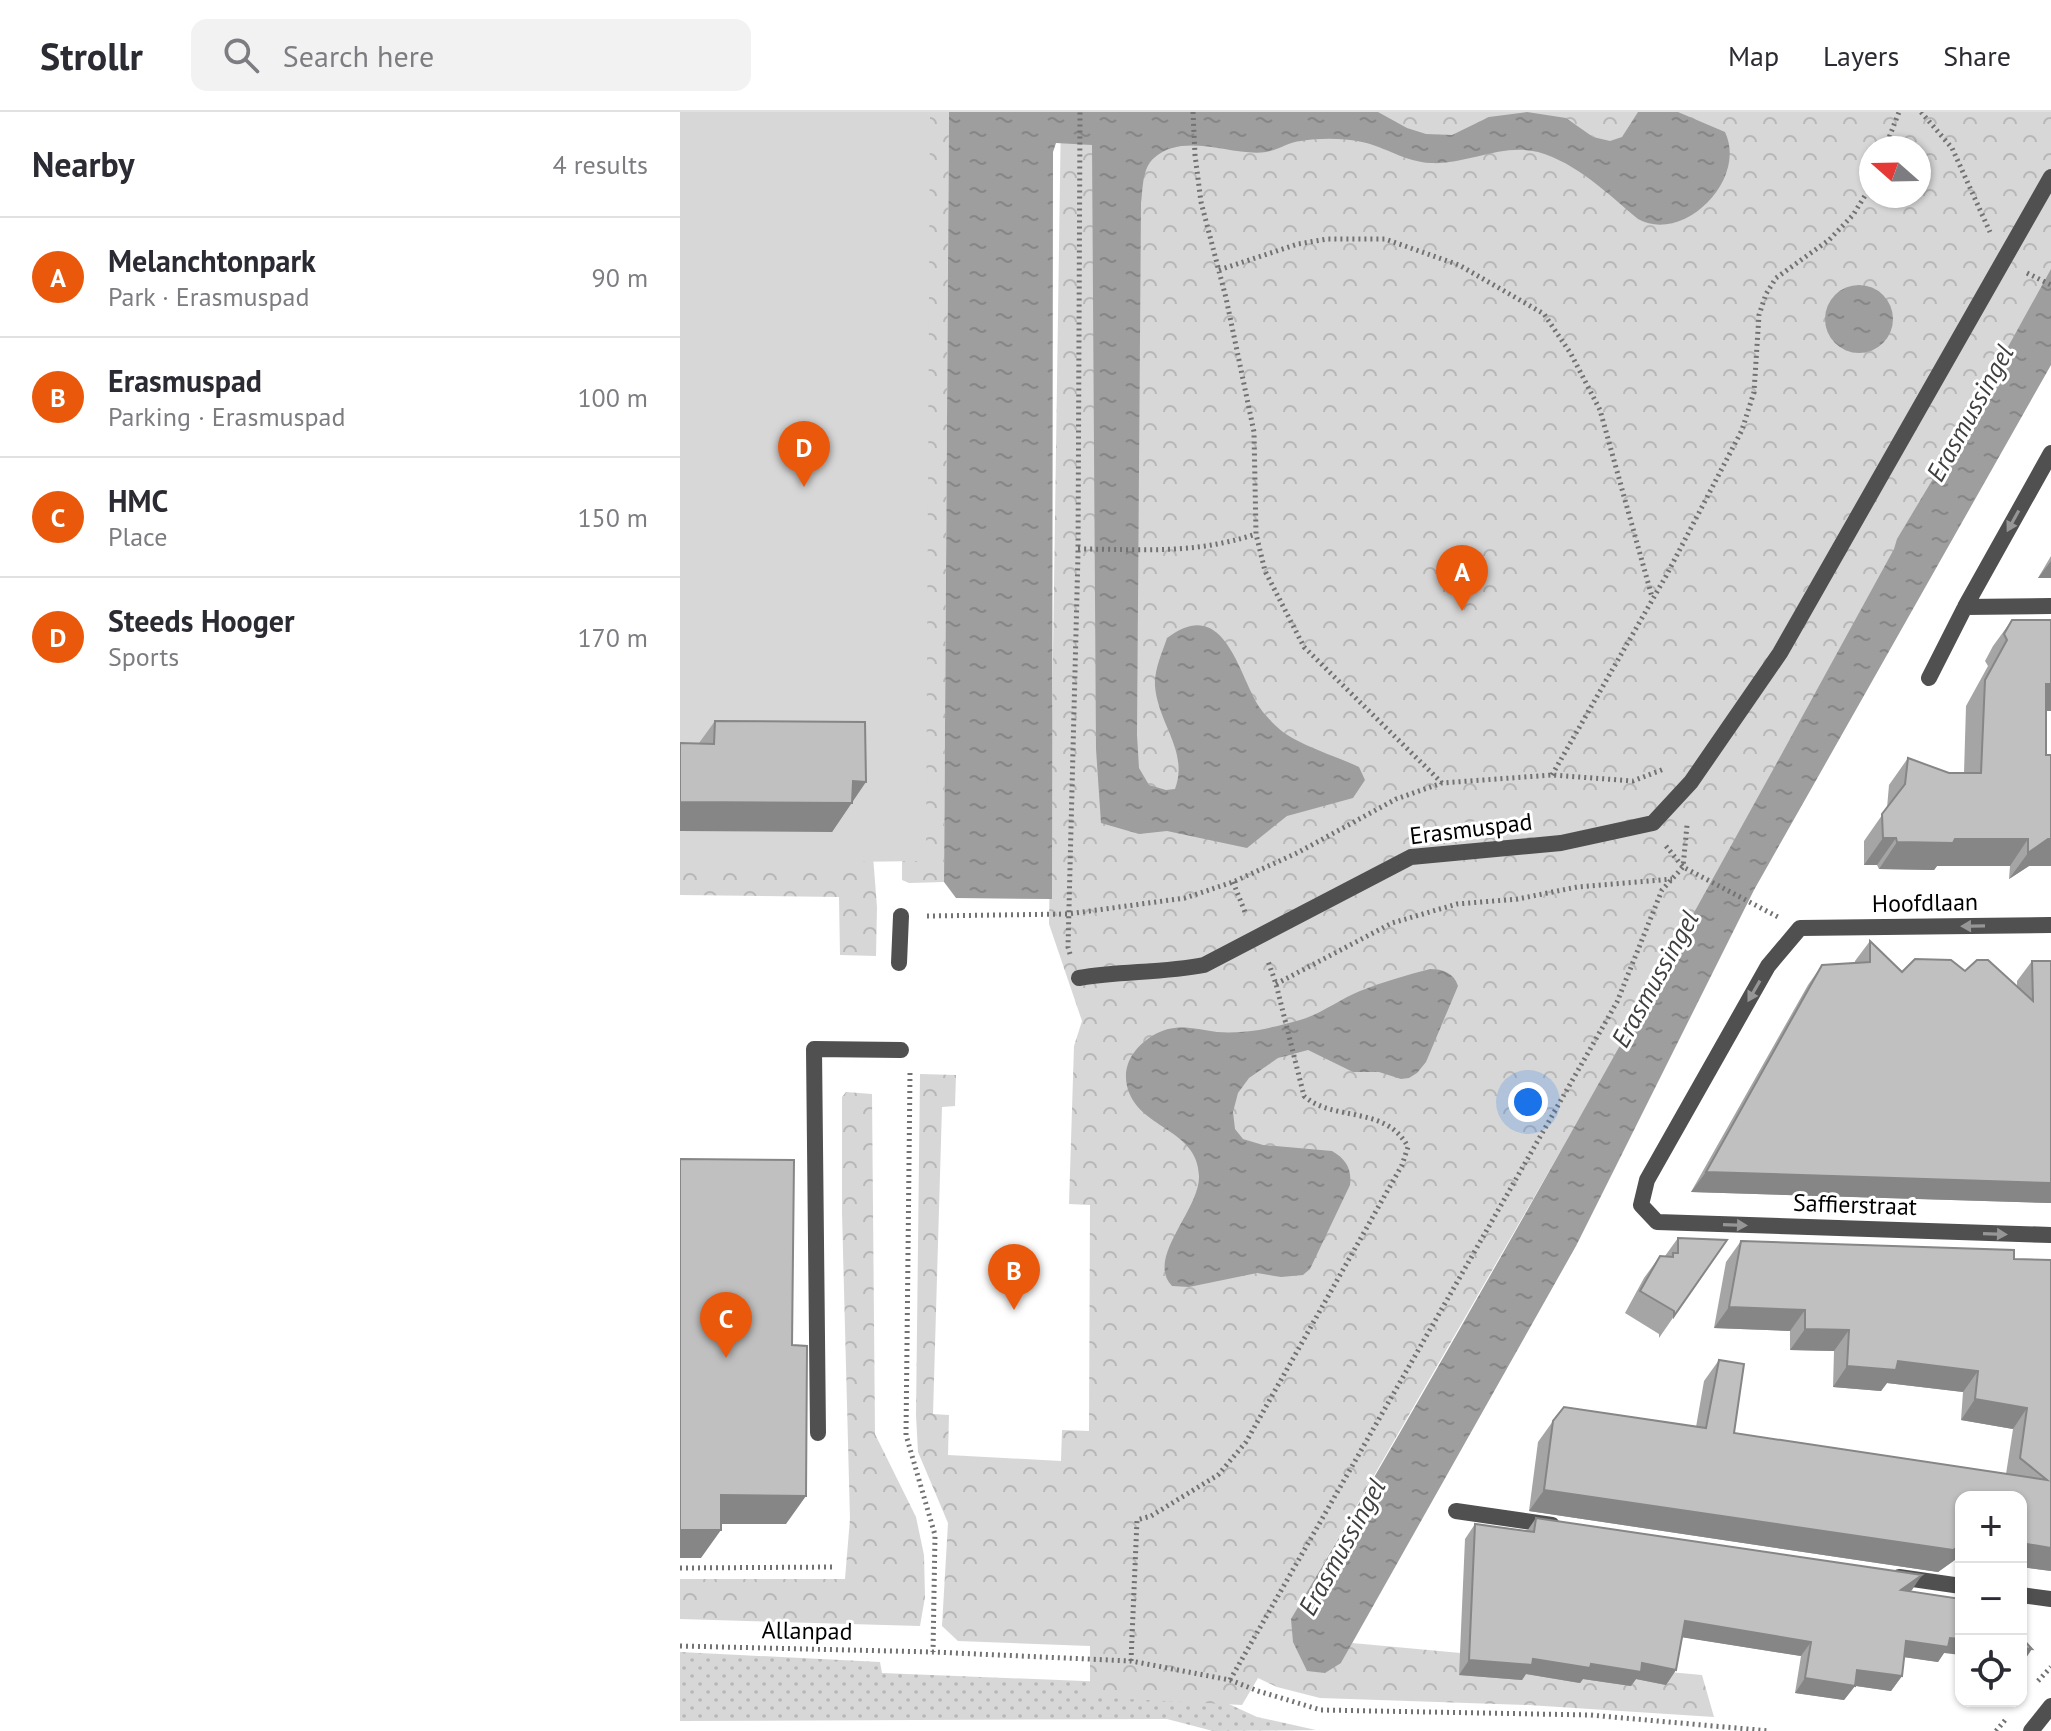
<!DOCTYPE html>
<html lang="en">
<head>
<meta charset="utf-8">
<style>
  :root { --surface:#fff; --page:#f2f2f3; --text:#2b2b33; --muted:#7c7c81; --line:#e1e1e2; --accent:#ea580c }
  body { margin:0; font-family:"PT Sans",sans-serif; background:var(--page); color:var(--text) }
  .controls { position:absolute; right:24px; bottom:24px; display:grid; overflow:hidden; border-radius:16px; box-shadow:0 2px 6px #0004 }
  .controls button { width:72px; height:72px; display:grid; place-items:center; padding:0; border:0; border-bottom:2px solid var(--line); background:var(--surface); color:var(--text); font:40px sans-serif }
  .compass { position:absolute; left:1179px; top:24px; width:72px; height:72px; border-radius:50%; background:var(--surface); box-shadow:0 2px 6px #0004; rotate:290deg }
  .you { position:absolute; left:848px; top:990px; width:28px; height:28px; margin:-20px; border:6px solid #fff; border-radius:50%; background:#1a73e8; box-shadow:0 0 0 12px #1a73e833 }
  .badge { display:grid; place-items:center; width:52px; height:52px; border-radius:50%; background:var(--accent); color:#fff; font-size:26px; font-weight:700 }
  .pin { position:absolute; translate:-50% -66px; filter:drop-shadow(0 2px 4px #0008) }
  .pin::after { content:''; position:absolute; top:42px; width:28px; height:24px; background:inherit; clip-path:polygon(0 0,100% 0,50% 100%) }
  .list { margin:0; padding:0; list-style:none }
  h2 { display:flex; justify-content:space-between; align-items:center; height:104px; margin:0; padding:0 32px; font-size:34px }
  h2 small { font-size:26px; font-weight:400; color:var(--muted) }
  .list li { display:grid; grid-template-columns:52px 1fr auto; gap:24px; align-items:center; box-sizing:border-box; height:120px; padding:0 32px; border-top:2px solid var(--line) }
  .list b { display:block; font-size:30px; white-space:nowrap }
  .list p { margin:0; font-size:26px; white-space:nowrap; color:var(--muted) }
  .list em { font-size:26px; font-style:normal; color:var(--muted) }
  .icon { flex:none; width:44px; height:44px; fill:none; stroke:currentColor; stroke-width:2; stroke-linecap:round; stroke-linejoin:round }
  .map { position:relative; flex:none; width:1371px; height:1619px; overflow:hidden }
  header { display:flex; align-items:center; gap:48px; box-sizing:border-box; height:112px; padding:0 40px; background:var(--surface); border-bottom:2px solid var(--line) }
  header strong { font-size:38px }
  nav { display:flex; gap:44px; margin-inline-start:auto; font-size:28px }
  .search { width:560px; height:72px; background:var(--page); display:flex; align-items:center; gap:20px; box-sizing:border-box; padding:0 28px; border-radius:16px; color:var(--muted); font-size:30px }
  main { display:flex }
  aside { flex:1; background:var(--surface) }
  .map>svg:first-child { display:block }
  .grass { fill:url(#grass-dots) }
  .forest { fill:url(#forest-crowns); fill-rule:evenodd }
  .pitch { fill:#d7d7d7 }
  .water { fill:url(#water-ripples) }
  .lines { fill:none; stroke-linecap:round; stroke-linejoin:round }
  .path { stroke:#727272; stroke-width:5; stroke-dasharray:2 4; stroke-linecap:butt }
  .service { stroke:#505050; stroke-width:16 }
  .minor { stroke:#505050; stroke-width:16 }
  .tertiary { stroke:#505050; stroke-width:16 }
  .wall { fill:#a5a5a5 }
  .shaded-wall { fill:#868686 }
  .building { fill:#c0c0c0; stroke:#868686; stroke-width:2 }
  .oneway { fill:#969696 }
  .labels { text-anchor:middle; stroke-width:6; stroke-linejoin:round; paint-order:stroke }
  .street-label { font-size:24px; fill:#000; stroke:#fff }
  .water-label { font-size:26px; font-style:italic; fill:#3f3f3f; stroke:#fff }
</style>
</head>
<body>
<header>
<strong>Strollr</strong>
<div class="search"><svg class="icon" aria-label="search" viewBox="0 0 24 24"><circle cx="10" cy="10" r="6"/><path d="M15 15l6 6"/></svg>Search here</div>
<nav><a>Map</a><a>Layers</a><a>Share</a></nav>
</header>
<main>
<aside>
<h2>Nearby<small>4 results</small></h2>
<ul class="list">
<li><span class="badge">A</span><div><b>Melanchtonpark</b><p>Park · Erasmuspad</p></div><em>90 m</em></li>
<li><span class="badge">B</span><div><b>Erasmuspad</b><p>Parking · Erasmuspad</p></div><em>100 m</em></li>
<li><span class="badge">C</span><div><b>HMC</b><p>Place</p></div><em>150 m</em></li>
<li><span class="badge">D</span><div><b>Steeds Hooger</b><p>Sports</p></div><em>170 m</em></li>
</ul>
</aside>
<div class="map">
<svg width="1371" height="1619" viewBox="0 0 1371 1619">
  <defs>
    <pattern id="grass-dots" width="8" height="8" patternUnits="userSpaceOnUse" patternTransform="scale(2)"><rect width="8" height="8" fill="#d7d7d7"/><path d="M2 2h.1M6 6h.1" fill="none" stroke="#b7b7b7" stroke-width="1.8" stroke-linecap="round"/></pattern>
    <pattern id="forest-crowns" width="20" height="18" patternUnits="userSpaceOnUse" patternTransform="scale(2)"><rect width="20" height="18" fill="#d7d7d7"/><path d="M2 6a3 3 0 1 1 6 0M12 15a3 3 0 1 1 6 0" fill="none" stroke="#b7b7b7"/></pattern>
    <pattern id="water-ripples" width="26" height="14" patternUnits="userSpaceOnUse" patternTransform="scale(2)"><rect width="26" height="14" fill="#9e9e9e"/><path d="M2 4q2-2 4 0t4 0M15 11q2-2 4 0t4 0" fill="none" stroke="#868686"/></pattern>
  </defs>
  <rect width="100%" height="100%" fill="#fff"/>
  <path class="grass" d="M0,1540L200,1550L202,1561L478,1572L525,1581L577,1605L636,1618L533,1619L487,1607L0,1609Z"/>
  <path class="forest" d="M222,0H269L264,770L229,771L222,768Z
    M381,0H1371V186L611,1508L661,1551L672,1531L1022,1563L1034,1605L848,1593L640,1586L597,1575L578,1566L562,1593L410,1585V1534L278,1529L262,1514L268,1411L238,1340L236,1303L240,962L276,963L275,994L262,995L253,1302L269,1303L268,1343L381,1349L382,1318L409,1319L410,1093L389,1092L394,934L402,909L369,812ZM1191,36H1239V84H1191Z
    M0,740L193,744L197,795L196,844L160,843L159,785L0,783Z
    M166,980L192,982L195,1322L236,1405L244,1443L245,1485L240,1514L0,1507V1467H165L170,1407L162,1101V985Z"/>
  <path class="pitch" d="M0,0H250L246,749L0,752Z"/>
  <path class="water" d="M269,0H698L727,16L746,22L772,23L809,5L847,0L886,6L913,25L930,29L942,25L958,0H998L1045,20C1068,69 1002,132 958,107C928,82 897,51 858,40C822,31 786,53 751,51C725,50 706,35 682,30C663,26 639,26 621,29C609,30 598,38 586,40C553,45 504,19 474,46C462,56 463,77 461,91L457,623L459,656L469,673L486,678L495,677C509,639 478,612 475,574C474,558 482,541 487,526C545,482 558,563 580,596C584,602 591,609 596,614C614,632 656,644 679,655L685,668L673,686L607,704L567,736L487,719L459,722L421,711L416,637L412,33L376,31L373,40L372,787L276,786L264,770Z
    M1371,157V253L1074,778L896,1134L661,1551L645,1561L627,1559L613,1530L611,1507C819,1155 1018,796 1214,437L1217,427L1281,320Z
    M1145 207a34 34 0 1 1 68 0a34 34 0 1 1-68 0Z
    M750,857C763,857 774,861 778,874L746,950L737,961L729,966L721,967L699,960H673L628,938L598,946L569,966L558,981L553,1000L555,1017L563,1027L583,1033L652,1039C666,1047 672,1057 670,1073L630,1157L623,1163L601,1165L577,1161L509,1175L492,1174C465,1146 520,1098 519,1064C518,1016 457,1017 447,974C442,952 455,935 472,924C495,910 513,917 537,920C551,921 565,920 579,918C593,915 607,912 620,908C641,902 660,887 680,879C703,870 726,863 750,857Z"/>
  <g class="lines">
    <path class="path" d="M513,0L515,43L521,90L546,186L574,320L576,422L585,459L624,535L762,671
      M1241,0L1272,36L1310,120
      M1205,36L1219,0
      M539,158L618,132L647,127H705L779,153L864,202L891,242L920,298L972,485
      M1347,161L1371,173
      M398,437C463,437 512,443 576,422
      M872,663L986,464L1062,318L1074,280L1079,203L1086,182L1096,166L1149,128L1173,103L1191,74
      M986,734L1003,755L1098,805
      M553,770L565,800
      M247,804L388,802L505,786L553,770L617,741L716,687L762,671L872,663L953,669L984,657
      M390,842L388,835L398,442L400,0
      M596,872L712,811L777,792L838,787L897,775L992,767
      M230,961L226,1323L255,1423L253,1540
      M0,1456L155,1455
      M0,1534L253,1540L451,1549L550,1568L578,1579L641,1598L910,1603L1090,1619
      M451,1549L457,1408L471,1404L538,1363L566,1330L722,1053L728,1035C706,993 653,1010 624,984L596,872L588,849
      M550,1568L937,890L982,778L1003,755L1007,713
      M1358,1569L1371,1555
      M1316,1619L1326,1607"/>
    <path class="service" d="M219,851L221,804
      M138,1321L134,937L221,938"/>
    <path class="minor" d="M1285,495L1371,494
      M1249,566L1285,495L1371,341
      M1371,813L1120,816L1088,854L967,1068L961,1093L977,1110L1371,1123
      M399,866C441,859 483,861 524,853L731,745L881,731L973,711L1011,670L1100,541L1371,65
      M776,1399L872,1413
      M1219,1465L1281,1474
      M1341,1483L1371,1487"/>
    <path class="tertiary" d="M1351,1619L1371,1594"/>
  </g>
  <path class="wall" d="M1371,444V466H1358Z
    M1332,508L1371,599H1366V643H1371V754H1349L1329,767L1330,754H1257L1254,758L1199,757L1197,753H1184V729L1207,696L1209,673L1228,646L1269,661H1284L1286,594L1308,554L1305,549L1313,534Z
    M35,609L172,690L152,720L19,631Z
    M1190,829L1222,860L1285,859L1337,875V869L1352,849L1371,1091L1011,1080L1128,873L1142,853L1175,851V849Z
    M998,1126L1047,1128L979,1226V1222L945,1201L964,1166L980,1144H985Z
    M1061,1129L1334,1147L1371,1148V1459L1341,1455V1385L1279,1445L1258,1460L849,1399L858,1330L873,1309L1016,1315L1024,1269L1039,1248L1054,1321L1326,1362L1333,1317L1281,1308L1283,1280L1207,1271L1201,1279L1153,1275L1154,1239L1110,1238V1219L1034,1216L1046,1150Z
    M856,1406L1232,1478L1230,1479L1264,1541L1258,1550L1224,1545L1222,1564L1211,1579L1175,1574L1164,1588L1115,1581L1121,1544L1002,1525L996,1558L986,1573L956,1567L951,1574L903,1567L900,1571L846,1562L842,1568L779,1563L785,1427L795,1412L847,1419Z"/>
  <path class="shaded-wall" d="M1371,449V466H1358Z
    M1366,572H1371V599L1348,598Z
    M173,669L186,670L152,720L0,719V690Z
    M1203,726H1216L1197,753H1184Z
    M1275,727H1348L1330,754H1257L1254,758L1199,757L1217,730Z
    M1368,727H1371V754H1349L1329,767L1348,741Z
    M1026,1060L1371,1071V1091L1011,1080Z
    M1049,1195L1125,1198L1110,1219L1034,1216Z
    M1125,1217L1169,1218L1154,1239L1110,1238Z
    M1218,1249L1298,1259L1283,1280L1207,1271L1201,1279L1153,1275L1167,1254Z
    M1295,1287L1347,1296L1333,1317L1281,1308Z
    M864,1378L1281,1433V1446L1279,1445L1258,1460L849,1399Z
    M41,1383L126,1384L106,1412H21Z
    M0,1418H41L21,1446H0Z
    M1341,1431L1371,1436V1459L1341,1455Z
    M1242,1463L1232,1478L1210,1492L1221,1478Z
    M1005,1509L1131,1530L1121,1544L994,1524Z
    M1270,1526L1281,1527V1543L1264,1541L1258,1550L1216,1544L1226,1529Z
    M1341,1536L1352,1537L1342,1552H1341Z
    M853,1547L911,1552L962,1551L996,1558L986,1573L956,1567L951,1574L903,1567L900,1571L846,1562L842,1568L779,1563L789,1548Z
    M1177,1558L1222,1564L1211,1579L1170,1573L1175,1574L1164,1588L1115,1581L1125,1566Z"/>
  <path class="building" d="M1332,508H1371V572H1366V643H1371V727H1368L1348,741V727H1275L1273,731L1217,730L1216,726H1203L1202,702L1225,672L1228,646L1269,661H1301L1305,568L1327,528L1324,522Z
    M35,609L185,610L186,670L173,669L172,691L0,690V631L34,632Z
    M1190,829L1222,860L1235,847L1271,848L1285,859L1297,848H1308L1353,889L1352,849H1371V1071L1026,1060L1142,853L1190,850Z
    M0,1047L114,1048L112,1233L127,1234L126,1384L41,1383V1418H0Z
    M998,1126L1047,1128L994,1204V1199L960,1179L980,1144L993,1145V1141H998Z
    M1061,1129L1334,1138V1147L1371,1148V1436L1341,1431V1385H1281V1433L1273,1438L864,1378L873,1309L884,1295L1026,1316L1039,1248L1064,1252L1054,1321L1367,1368L1340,1346L1347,1296L1295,1287L1298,1259L1218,1249L1216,1258L1167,1254L1169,1218L1125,1217V1198L1049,1195Z
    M856,1406L1242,1463L1221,1478L1281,1487V1527L1270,1526L1268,1535L1226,1529L1222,1564L1177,1558L1175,1574L1125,1566L1131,1530L1005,1509L996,1558L962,1551L961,1560L911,1552L910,1556L853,1547L852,1553L789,1548L795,1412L854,1420Z
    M1341,1525L1352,1537L1341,1536Z"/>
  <defs><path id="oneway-solid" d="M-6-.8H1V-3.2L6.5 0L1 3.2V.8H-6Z" transform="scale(2)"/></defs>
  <g class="oneway">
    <use href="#oneway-solid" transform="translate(1333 409) rotate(119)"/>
    <use href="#oneway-solid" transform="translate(1293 814) rotate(179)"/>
    <use href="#oneway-solid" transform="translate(1074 879) rotate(120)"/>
    <use href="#oneway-solid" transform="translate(1055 1113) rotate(2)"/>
    <use href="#oneway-solid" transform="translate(1315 1122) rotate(2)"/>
  </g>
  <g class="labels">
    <g class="street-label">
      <text transform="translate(791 717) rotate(-7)" y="8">Erasmuspad</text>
      <text transform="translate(1245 791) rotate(-1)" y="8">Hoofdlaan</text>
      <text transform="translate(1175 1093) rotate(2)" y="8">Saffierstraat</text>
      <text transform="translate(127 1519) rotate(1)" y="8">Allanpad</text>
    </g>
    <g class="water-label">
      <text transform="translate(1290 301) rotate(-61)" y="9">Erasmussingel</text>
      <text transform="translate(975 867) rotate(-61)" y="9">Erasmussingel</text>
      <text transform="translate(662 1435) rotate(-61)" y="9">Erasmussingel</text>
    </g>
  </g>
</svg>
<div class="controls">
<button>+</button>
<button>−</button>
<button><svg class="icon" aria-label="locate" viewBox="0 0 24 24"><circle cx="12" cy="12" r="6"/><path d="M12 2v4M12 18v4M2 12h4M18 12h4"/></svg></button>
</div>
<svg class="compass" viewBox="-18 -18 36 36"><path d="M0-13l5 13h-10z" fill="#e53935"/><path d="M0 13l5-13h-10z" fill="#7c7c81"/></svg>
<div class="you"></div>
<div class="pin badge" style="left:782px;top:499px">A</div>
<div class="pin badge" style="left:334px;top:1198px">B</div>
<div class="pin badge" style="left:46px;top:1246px">C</div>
<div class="pin badge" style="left:124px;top:375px">D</div>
</div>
</main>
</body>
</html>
